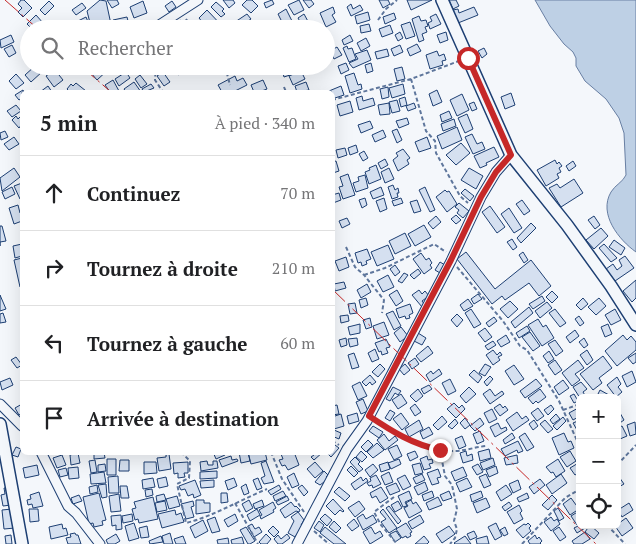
<!DOCTYPE html>
<html lang="fr">
<head>
<meta charset="utf-8">
<style>
  :root { --surface:#fff; --page:#f2f2f2; --text:#202124; --muted:#757577; --line:#e0e0e0 }
  body { margin:0; font-family:"PT Serif",serif; background:var(--page); color:var(--text) }
  .controls { position:absolute; right:15px; bottom:15px; display:grid; overflow:hidden; border-radius:8px; box-shadow:0 5px 20px #0002 }
  .controls button { width:45px; height:45px; display:grid; place-items:center; padding:0; border:0; border-bottom:1px solid var(--line); background:var(--surface); color:var(--text); font:25px sans-serif }
  .stop { position:absolute; width:15px; height:15px; margin:-11px; border:4px solid #c62828; border-radius:50%; background:#fff }
  .stop.end { background:#c62828; border-color:#fff; box-shadow:0 1px 5px #0008 }
  .list { margin:0; padding:0; list-style:none }
  h2 { display:flex; justify-content:space-between; align-items:center; height:65px; margin:0; padding:0 20px; font-size:21px }
  h2 small { font-size:16px; font-weight:400; color:var(--muted) }
  .list li { display:grid; grid-template-columns:32px 1fr auto; gap:15px; align-items:center; box-sizing:border-box; height:75px; padding:0 20px; border-top:1px solid var(--line) }
  .list b { display:block; font-size:19px; white-space:nowrap }
  .list em { font-size:16px; font-style:normal; color:var(--muted) }
  .icon { flex:none; width:28px; height:28px; fill:none; stroke:currentColor; stroke-width:2; stroke-linecap:round; stroke-linejoin:round }
  .map { position:relative; flex:none; width:636px; height:544px; overflow:hidden }
  .search { position:absolute; background:var(--surface); box-shadow:0 5px 20px #0002; left:20px; top:20px; width:315px; height:55px; display:flex; align-items:center; gap:12px; box-sizing:border-box; padding:0 18px; border-radius:28px; color:var(--muted); font-size:19px }
  .panel { position:absolute; background:var(--surface); box-shadow:0 5px 20px #0002; left:20px; top:90px; width:315px; height:365px; border-radius:8px }
  .map>svg:first-child { display:block }
  .water { fill:#bed0e5; stroke:#687fa3 }
  .building { fill:#d5e0f0; stroke:#1d3f73 }
  .lines { fill:none; stroke-linecap:round; stroke-linejoin:round }
  .minor-casing { stroke:#1d3f73; stroke-width:11 }
  .tertiary-casing { stroke:#1d3f73; stroke-width:14 }
  .path { stroke:#5e769c; stroke-width:2; stroke-dasharray:4 2.5; stroke-linecap:butt }
  .minor { stroke:#f4f7fb; stroke-width:9 }
  .tertiary { stroke:#f4f7fb; stroke-width:11 }
  .power { stroke:#c62828; stroke-width:1; stroke-dasharray:18 4 2.5 4; stroke-linecap:butt }
  .route { stroke:#c62828; stroke-width:6 }
</style>
</head>
<body>
<div class="map">
<svg width="636" height="544" viewBox="0 0 636 544">
  <rect width="100%" height="100%" fill="#f4f7fb"/>
  <path class="water" d="M535,0H636V252C619,240 598,214 611,192C615,185 623,182 626,175L624,133L619,118L606,99L585,81L576,66V58L573,52L564,44L550,26Z"/>
  <path class="building" d="M21,0H24L32,8L23,17L18,12L22,8L18,4Z
    M100,0L106,1L112,29H99L98,26L91,27L87,11Z
    M107,0H117L119,4L112,8Z
    M223,0H233L235,3L229,8Z
    M247,0H252L258,6L251,13L242,5Z
    M272,0L274,4L266,8L264,3Z
    M299,0L304,10L294,15L288,5Z
    M303,0H311L314,4L309,8Z
    M379,0H388L390,4L383,8Z
    M407,0H432L411,10Z
    M449,0H456L459,6L453,9Z
    M49,1L54,6L45,15L40,10Z
    M143,1L147,13L134,18L130,7Z
    M172,1L176,7L169,12L165,6Z
    M216,2L224,9L222,11L225,14L221,17L211,7Z
    M82,3L86,8L76,15L72,10Z
    M351,4L353,9L360,5L363,10L351,16L347,7Z
    M333,7L335,13L332,15L336,22L326,27L320,13Z
    M474,7L478,15L458,23L453,10L458,9L459,13Z
    M286,9L292,21L284,26L278,14Z
    M207,10L225,29H208L199,18Z
    M368,12L370,20L357,24L355,16Z
    M394,13L396,19L385,24L383,17Z
    M247,14L251,19L248,21L251,25L245,29H240L235,22Z
    M304,14L310,25L304,29L298,18Z
    M436,14L441,24L430,29L428,23L432,21L430,17Z
    M36,15L44,24L39,29H32L27,24Z
    M419,16L421,21L426,20L428,26L425,27L427,32L422,34L424,40L419,42L412,19Z
    M86,17L89,24L77,29L74,23Z
    M127,17L129,25L115,28L113,20Z
    M181,20L187,29H177L174,25Z
    M410,22L415,36L406,39L401,25Z
    M369,24L371,31L361,33L360,26Z
    M390,25L393,33L382,37L379,29Z
    M400,32L403,38L398,41L395,35Z
    M446,32L448,40L440,43L437,35Z
    M11,35L14,42L1,48L0,40Z
    M350,35L353,41L344,45L342,40Z
    M366,38L370,46L361,51L357,43Z
    M326,39L328,43L331,41L333,47L326,50Z
    M26,43L27,45L29,44V55L27,56L21,47Z
    M417,44L421,51L410,56L407,49Z
    M12,45L16,53L9,57L4,49Z
    M400,45L403,52L394,56L391,49Z
    M347,46L348,49L352,48L356,59L349,62L343,48Z
    M337,47L342,55L334,59L330,51Z
    M484,48L487,54L482,58L478,51Z
    M387,49L389,56L377,59L375,52Z
    M367,50L371,60L353,68L349,63L358,59L355,54Z
    M437,51L439,56L444,54L446,60L442,61L443,65L430,69L426,55Z
    M346,63L349,70L341,74L338,66Z
    M371,63L373,71L367,73L365,65Z
    M35,66H38L43,71L31,82L25,75Z
    M85,66H106L109,69L97,80Z
    M130,66H141L142,68L133,73Z
    M172,66H180L184,71L178,75Z
    M402,67L405,79L397,81L394,69Z
    M288,68L290,75L284,77L282,70Z
    M55,70L63,80L54,87L46,76Z
    M301,71L305,79L293,85L289,76Z
    M126,72L130,78L119,86L115,79Z
    M163,72L170,82L164,86L157,76Z
    M354,73L358,85L361,84L362,89L350,93L345,76Z
    M16,74L24,83L16,89L9,81Z
    M140,75L147,84L141,88L135,79Z
    M235,76L237,81L243,78L247,85L233,92H222L218,85Z
    M113,80L119,91L118,92H110L105,85Z
    M263,80L267,89L259,92H254L251,85Z
    M134,82L141,92H126L124,89Z
    M306,82L309,90L297,92L295,86Z
    M76,83L86,91L84,92H68L69,91L67,89L71,84L73,86Z
    M151,84L154,88L144,92L142,89Z
    M403,84L405,94L392,98L389,88Z
    M48,86L52,92H40Z
    M341,86L344,95L332,99V92H329V91Z
    M388,87L389,97L382,99L380,89Z
    M23,90L24,92H22V98L19,100L15,95Z
    M437,90L442,102L433,106L429,94Z
    M511,93L515,105L505,109L501,97Z
    M462,94L469,110L457,116L450,100Z
    M362,96L363,101L373,98L375,105L359,110L356,98Z
    M405,97L407,105L401,107L399,99Z
    M397,100L400,111L392,113L389,102Z
    M350,101L353,112L340,116L337,105Z
    M474,102L477,109L472,111L469,104Z
    M389,103L390,114L380,115L378,105Z
    M414,103L416,108L408,111L406,106Z
    M16,105L21,111L12,117L7,111Z
    M449,111L452,118L442,122L440,115Z
    M467,114L473,129L465,133L458,118Z
    M22,115V124L19,128L12,120L16,116L18,119Z
    M407,118L409,124L399,128L396,121Z
    M454,119L456,126L443,131L441,124Z
    M370,121L373,128L361,133L358,125Z
    M457,127L462,140L442,149L437,136Z
    M397,129L402,140L397,143L392,131Z
    M383,130L386,137L375,142L372,135Z
    M5,131L8,137L1,140L0,133Z
    M472,134L477,144L482,142L485,149L473,154L465,137Z
    M14,137L19,144L9,150L4,144Z
    M427,137L431,148L419,152L415,142Z
    M461,143L470,153L456,165L446,155Z
    M356,145L358,152L350,155L348,148Z
    M494,147L499,157L486,163L487,165L480,168L474,156Z
    M345,148L347,155L338,158L336,150Z
    M403,149L410,158L407,160L409,164L398,171L393,160L398,156L396,153Z
    M364,151L368,158L363,161L359,154Z
    M385,159L388,165L381,169L378,163Z
    M555,160L557,164L559,162L562,166L559,168L561,172L557,174L559,178L546,186L537,170Z
    M336,161L339,171L333,173L332,162Z
    M573,161L576,166L569,171L566,166Z
    M376,165L381,179L369,184L365,172L370,170L369,168Z
    M14,168L20,177L2,191L0,178Z
    M389,168L394,179L385,183L381,172Z
    M469,168L483,176L476,189L461,180Z
    M348,174L355,195L343,199L339,187L343,186L340,177Z
    M365,175L368,188L356,192L353,183L359,181L358,177Z
    M574,179L583,193L561,207L549,188L557,184L560,188Z
    M22,183V198L20,199L14,186Z
    M393,185L395,190L398,188L399,193H397L398,197L392,199L388,187Z
    M12,187L15,194L5,199L2,192Z
    M381,187L384,195L373,199L370,192Z
    M425,187L435,210L430,212L419,190Z
    M465,189L474,196L470,201L461,193Z
    M445,190L447,192L449,191L457,204L447,212L436,197Z
    M339,193L341,200L333,203L332,195Z
    M365,198L367,205L362,208L359,200Z
    M384,198L387,209L380,212L376,201Z
    M401,198L403,203L394,206L392,201Z
    M417,200L421,211L414,213L410,202Z
    M522,200L530,211L524,215L516,204Z
    M459,203L469,211L463,218L457,213L459,210L455,207Z
    M18,205L20,213L22,212V221L14,224L9,208Z
    M490,206L505,227L497,233L482,212Z
    M509,208L522,228L514,233L501,214Z
    M456,215L461,220L456,224L451,219Z
    M436,216L441,222L433,229L428,223Z
    M594,216L600,225L595,229L588,220Z
    M347,218L350,224L342,228L339,221Z
    M531,223L536,228L521,243L517,238Z
    M424,225L431,237L415,246L408,234Z
    M0,226H2L6,241L0,242V246Z
    M601,228L608,236L594,249L586,240Z
    M405,233L411,246L395,254L389,241Z
    M512,239L517,247L513,250L507,242Z
    M614,240L625,248L621,255L609,247Z
    M22,244V256L15,258L13,246Z
    M604,244L617,258L611,262L599,248Z
    M388,245L394,259L377,266L371,252Z
    M367,249L371,259L366,261L367,264L362,266L361,262L358,263L355,253Z
    M466,252L495,289L531,260L551,286L539,296L529,283L505,300L502,296L492,304L457,259Z
    M523,252L528,260L524,263L519,255Z
    M421,253L426,260L429,258L432,263L430,265L432,268L424,274L413,259Z
    M625,256L634,268L615,281L606,269L613,264L617,270L622,266L619,260Z
    M346,257L349,267L339,271L335,261Z
    M22,258V287H20L14,260Z
    M440,262L445,265L440,273L435,270Z
    M395,265L400,272L395,276L390,269Z
    M418,269L421,273L414,279L410,275Z
    M404,273L408,275L402,283L398,281Z
    M388,275L394,287L383,292L377,281Z
    M636,280V298L632,302L623,291Z
    M344,282L346,288L335,291L334,284Z
    M367,284L371,292L361,298L357,290Z
    M397,290L403,301L396,306L389,295Z
    M419,290L422,294L425,291L429,296L422,301L425,305L422,307L412,295Z
    M552,291L558,297L552,303L546,297Z
    M478,294L482,299L474,304L471,299Z
    M0,295L6,309L0,311Z
    M542,296L545,301L533,309L529,304Z
    M366,298L368,305L361,308L359,300Z
    M583,298L588,304L581,310L576,305Z
    M599,298L606,306L596,315L588,307Z
    M468,299L473,306L464,311L460,305Z
    M510,301L518,309L508,318L500,309Z
    M547,302L552,308L540,318L535,311Z
    M355,303L357,313L350,314L348,304Z
    M410,304L413,313L409,315L410,318L406,319L405,316L399,318L396,309Z
    M529,307L533,313L515,328L511,322Z
    M471,309L481,324L474,328L465,313Z
    M555,309L566,323L560,327L549,313Z
    M615,309L621,320L611,325L605,315Z
    M393,311L401,326L394,330L386,314Z
    M3,313L6,322L0,323V314Z
    M457,314L463,320L457,327L451,320Z
    M348,315L349,321L341,323L340,316Z
    M579,316L584,323L580,326L575,319Z
    M494,317L497,321L489,327L486,323Z
    M370,318L372,327L366,329L363,320Z
    M538,319L543,327L546,325L554,338L542,346L528,325Z
    M384,322L389,335L377,339L373,326Z
    M360,324V333L350,335L348,327Z
    M608,324L612,334L605,337L601,327Z
    M527,326L530,331L519,338L516,333Z
    M401,327L408,336L400,342L394,333Z
    M485,328L492,337L485,342L478,333Z
    M575,330L579,336L570,343L566,337Z
    M530,332L540,346L533,351L522,337Z
    M418,333L426,338L422,345L414,341Z
    M506,335L510,342L501,347L497,341Z
    M623,335L627,340L631,336L636,342V350L617,366L605,351Z
    M346,338L347,345L341,347L339,340Z
    M357,338L358,345L350,347L348,339Z
    M584,338L588,345L584,348L579,342Z
    M386,339L390,347L386,348L388,353L382,355L381,351L379,352L375,343Z
    M555,340L563,351L556,356L548,344Z
    M493,341L496,345L488,350L485,346Z
    M428,346L433,353L421,362L416,356Z
    M375,349L379,359L372,362L368,353Z
    M493,350L497,355L500,352L502,355L498,357L500,360L493,365L486,355Z
    M587,350L593,360L587,365L580,355Z
    M549,351L554,359L548,363L543,356Z
    M354,353L359,367L352,369L348,355Z
    M636,353V362L633,364L628,358Z
    M603,356L612,368L599,378L602,383L593,390L580,374Z
    M16,357L22,365L17,368L11,360Z
    M415,358L419,364L412,369L408,363Z
    M555,360L562,370L555,375L548,365Z
    M578,360L584,368L575,374L580,380L572,386L562,373Z
    M380,364L385,369L378,377L372,372Z
    M405,364L410,370L404,375L399,369Z
    M485,364L491,367L485,376L479,373Z
    M514,365L524,379L514,385L505,371Z
    M439,369L442,374L430,382L426,375L431,371L433,374Z
    M474,370L482,377L478,383L469,375Z
    M632,371L636,382L627,387L622,376Z
    M370,375L376,382L372,385L370,382L366,386L362,382Z
    M490,376L493,379L487,386L484,382Z
    M617,377L621,384L618,387L622,392L616,397L607,385Z
    M10,378L13,385L2,390L0,382Z
    M450,379L456,391L448,395L442,383Z
    M536,379L542,386L525,398L520,391Z
    M563,380L569,388L559,395L554,387Z
    M360,382L367,396L358,400L352,386Z
    M581,382L587,389L583,392L586,397L585,398H580L573,387Z
    M429,385L432,389L424,394L421,389Z
    M393,387L401,391L398,395L395,393L390,401L386,399Z
    M469,387L476,394L466,403L460,396Z
    M418,389L423,396L416,402L410,396Z
    M490,389L495,396L502,391L504,394L490,404L483,394Z
    M540,389L546,397L538,403L536,401L533,404L528,398Z
    M600,390L609,395L608,398L598,394Z
    M401,394L407,403L398,409L392,400Z
    M574,394L578,401L574,403L570,396Z
    M363,399L368,411L361,414L356,402Z
    M454,403L459,408L462,405L465,409L456,418L447,409Z
    M22,404V413L19,415L15,408Z
    M415,404L421,412L415,416L410,408Z
    M500,404L503,408L505,406L508,410L500,416L494,408Z
    M337,405L339,414L332,415V406Z
    M551,405L554,409L548,415L544,410Z
    M580,407V416L573,420L569,413Z
    M538,408L544,416L537,421L531,413Z
    M492,409L497,419L489,423L484,413Z
    M390,410L395,413L390,421L385,418Z
    M517,412L522,419L526,416L529,420L513,431L506,420Z
    M357,413L359,421L349,424L347,416Z
    M401,413L409,424L402,430L393,419Z
    M620,413L624,420L617,425V415Z
    M341,414L344,426L334,429L332,417Z
    M556,414L560,419L553,424L550,420Z
    M442,416L447,422L438,430L433,425Z
    M563,417L566,421L557,430L553,426Z
    M465,418L470,425L465,429L460,423Z
    M480,418L484,424L475,431L470,426Z
    M455,419L458,423L452,429L448,426Z
    M419,420L423,429L409,437L405,429Z
    M534,420L538,426L533,430L529,424Z
    M545,420L553,429L548,433L540,424Z
    M580,420V429L577,430L573,423Z
    M635,422L636,434L630,436L627,425Z
    M498,423L501,429L506,427L507,430L495,437L490,427Z
    M373,426L383,432L379,438L369,431Z
    M622,426L627,436L620,439L617,428Z
    M429,427L433,434L423,439L420,432Z
    M334,430L341,433L339,439L332,436Z
    M480,431L484,441L477,444L473,434Z
    M512,433L515,438L505,444L503,440Z
    M525,433L534,447L527,451L519,437Z
    M564,433L568,442L571,441L574,448L559,455L552,438Z
    M384,434L389,441L395,436L398,440L385,450L377,440Z
    M462,436L466,446L459,449L455,439Z
    M368,440L373,445L366,452L361,447Z
    M518,441L523,451L518,453L517,450L505,456L501,449Z
    M377,443L384,450L373,458L367,452Z
    M335,445L339,448L331,457L328,454L332,452V448Z
    M397,445L402,456L394,460L388,449Z
    M16,447L21,449L18,457L12,455Z
    M489,449L491,458L480,461L478,452Z
    M361,451L367,457L362,462L356,457Z
    M415,451L418,457L410,461L407,454Z
    M466,451L467,456L472,454L473,460L463,463L460,453Z
    M570,451L576,461L567,467L560,457Z
    M94,452H104L105,458L94,459Z
    M213,452H224L225,455L216,459Z
    M239,452H248L250,461L241,463Z
    M248,452H253V454L265,452L267,460L251,464Z
    M285,452H294L299,465L288,470L285,465L282,466L279,460L283,459L281,454Z
    M312,452H323L314,460L311,457L314,455Z
    M78,453L80,463L71,465L70,455Z
    M169,454L171,469L159,471L157,458L166,457V455Z
    M62,455L66,465L57,468L53,458Z
    M517,455L518,463L506,465L504,458Z
    M231,456L232,460L237,459L238,461L222,467L219,460Z
    M427,456L428,460L432,459L433,463L429,464L431,468L424,470L420,459Z
    M355,457L360,462L358,464L363,469L359,472L350,462Z
    M493,458L495,465L483,470L480,463Z
    M107,459H116V475H107Z
    M399,459L401,464L391,469L388,463Z
    M558,459L565,471L556,477L553,472L551,473L546,467Z
    M95,460L97,472L91,473L89,461Z
    M120,460H129V471H119Z
    M207,461L208,465H213V461H217L218,468L201,471L200,462Z
    M266,461L274,482L264,484L261,478L265,476L261,463Z
    M144,462H156L157,473L144,474Z
    M188,462V473H184L185,477L178,478V473L174,474L173,463Z
    M315,462L323,471L315,478L307,469Z
    M388,462L390,469L381,472L379,465Z
    M580,462V472L575,475L570,468Z
    M420,463L423,473L415,475L412,465Z
    M105,464L106,471L98,472V465Z
    M373,464L378,470L370,477L365,470Z
    M478,464L483,472L477,475L472,467Z
    M37,465L39,475L25,478L23,468Z
    M351,466L358,473L354,477L347,470Z
    M496,466L498,473L489,477L486,470Z
    M78,467L79,478L69,479L68,468Z
    M463,467L467,476L455,481L451,472Z
    M66,468L68,475L60,477L58,470Z
    M438,469L441,477L437,478L439,483L432,485L427,473Z
    M217,471V478L200,479V472Z
    M324,471L328,475L326,477L328,479L320,485L315,482Z
    M104,472L106,483L91,484L90,474Z
    M389,472L393,482L385,485L381,476Z
    M294,473L299,485L292,488L287,477Z
    M422,474L425,480L416,484L413,478Z
    M486,474L491,485L484,488L479,477Z
    M561,474L567,483L552,494L546,485Z
    M617,474L624,484L617,488Z
    M376,475L381,484L373,488L372,485L369,486L367,483L371,481L370,478Z
    M405,475L411,486L403,490L397,479Z
    M118,476L119,493H109L108,477Z
    M166,477L168,486L159,488L157,479Z
    M361,477L363,481L366,478L368,481L355,490L351,484Z
    M153,478L155,487L143,489L142,480Z
    M234,478L237,486L228,490L225,481Z
    M258,478L262,488L257,490L253,480Z
    M467,478L472,487L460,492L456,483Z
    M540,479L545,485L534,494L529,487Z
    M195,480L201,495L194,498L193,494L188,496L185,489L181,490L179,486Z
    M214,480V487L201,488L200,481Z
    M518,480L521,489L513,493L509,484Z
    M425,482L428,490L418,495L414,487Z
    M396,483L400,491L390,495L386,487Z
    M106,484L107,497L102,498L98,485Z
    M246,484L249,493L244,495L241,487Z
    M97,485L98,492L90,494L89,487Z
    M279,485L281,489L271,495L268,491Z
    M302,485L308,492L304,496L298,488Z
    M506,485L512,494L501,501L496,492Z
    M120,486H127L129,498H121Z
    M339,487L350,496L345,501L334,492Z
    M381,487L388,498L380,503L376,496L372,498L370,493Z
    M4,488H9L11,505L3,506L1,495L5,494Z
    M152,489L153,495L146,497L145,490Z
    M283,491L286,496L275,501L273,496Z
    M409,491L412,499L405,502L407,506L403,507L398,496Z
    M432,491L434,497L424,501L422,495Z
    M449,491L452,498L443,501L440,495Z
    M481,491L483,497L472,502L470,495Z
    M39,492L43,506L33,508L32,504L28,505L27,500L31,499L30,495Z
    M99,493L106,520L102,521L103,525L94,527L93,523L89,524L83,497Z
    M221,493H227L228,502L221,503Z
    M527,493L529,498L519,502L517,498Z
    M119,494L121,511L111,512L109,496Z
    M164,494L166,500L157,502L156,496Z
    M79,495L82,501L73,504L71,498Z
    M552,495L557,500L548,510L542,505Z
    M177,496L180,506L169,509L166,499Z
    M287,496L289,500L278,505L276,502Z
    M153,497L158,519L139,523L138,519L135,520L132,509L136,508L134,502Z
    M438,497L442,505L429,510L426,503Z
    M486,498L490,507L477,513L473,503Z
    M571,498L579,509L570,515L563,504Z
    M333,499L344,511L343,512L340,510L335,515L326,506Z
    M196,500H204V503H210V512L196,514Z
    M249,500L253,508L246,512L242,504Z
    M262,500L264,506L255,509L253,504Z
    M411,500L413,504L416,502L422,511L409,518L404,508L408,506L406,503Z
    M165,501L167,510L157,512L155,503Z
    M193,501L194,506L191,507L194,517L186,519L181,504Z
    M359,501L365,509L355,517L348,508Z
    M398,501L402,508L395,512L391,505Z
    M273,502L276,508L273,510L274,512L261,519L260,516L262,515L259,510Z
    M291,502L295,507L296,506L300,510L299,512L296,511L285,518L280,510Z
    M509,502L512,506L505,511L502,507Z
    M629,503L633,510L622,517L618,510Z
    M519,505L522,511L520,513L523,519L514,524L507,512Z
    M389,506L401,521L398,524L386,508Z
    M558,508L564,518L559,521L554,511Z
    M12,509L15,528L4,529L2,510Z
    M29,509H38L39,521L30,522Z
    M257,509L260,515L250,521L247,515Z
    M383,509L397,528L389,533L381,522L386,519L380,512Z
    M175,510L176,515L181,513L184,522L162,528L158,514Z
    M579,511L580,523L577,525L571,516Z
    M298,512L304,520L301,525L303,526L295,537L288,533L294,521L291,517Z
    M132,514L133,521L123,523L122,516Z
    M235,514L238,521L228,527L224,520Z
    M325,514L332,520L327,526L320,519Z
    M363,514L366,519L373,515L377,522L363,530L357,518Z
    M121,515L122,529L116,530V525L112,526L111,516Z
    M420,515L424,522L412,529L408,522Z
    M215,517L220,531L212,533L207,520Z
    M551,517L554,521L557,519L560,524L551,531L544,522Z
    M626,518L633,528L622,536L615,526Z
    M354,519L359,526L352,531L347,525Z
    M203,520L208,531L195,538L190,527Z
    M319,521L324,525L320,532L314,528Z
    M334,521L341,528L336,533L329,527Z
    M134,523L139,538L129,541L125,526Z
    M406,523L412,532L410,533L411,536L407,538L406,536L402,538L396,529Z
    M496,523L502,536L495,540L488,527Z
    M528,523L531,526L529,528L531,531L523,538L516,530L524,524L526,525Z
    M62,524L63,529L66,528L68,535L51,539L49,527Z
    M252,524L255,529L259,527L262,532L254,537L248,526Z
    M580,525H590L577,533L574,528Z
    M590,525L599,533L594,539L585,532Z
    M147,526L149,537L141,538L139,528Z
    M273,526L279,532L274,537L268,531Z
    M449,526L455,534L442,543L436,534Z
    M246,527L255,541L250,544H248L240,530Z
    M325,527L346,544H334L320,533Z
    M371,527L375,534L380,531L383,536L370,544L363,532Z
    M505,527L508,534L504,536L500,530Z
    M559,527L566,537L560,541L553,531Z
    M396,531L401,538L395,542L390,534Z
    M474,531L477,537L470,540L467,534Z
    M585,532L590,539L582,544H574L572,541Z
    M75,533L76,535H78L81,544H68L66,538L71,537L70,534Z
    M170,533L173,544H164L162,536Z
    M116,534L120,541L115,544H108L106,540Z
    M266,534L271,539L267,544H261L259,542Z
    M287,534L290,538L282,544H278L274,539L278,535L281,539Z
    M11,535L12,544H6L5,536Z
    M535,535L537,539L539,537L542,541L540,543L541,544H530L528,541Z
    M161,536L163,542L150,544L149,541Z
    M183,536L186,544H176L174,539Z
    M424,536L429,542L427,544H415Z
    M465,536L471,544H455L454,543Z
    M487,536L489,544H477L476,539Z
    M242,537L244,544H232L231,540Z
    M228,538L229,544H218L217,540Z"/>
  <g class="lines">
    <defs>
      <path id="minor" d="M153,29L198,0
        M0,404L22,426
        M41,452L68,506L76,513L100,544
        M297,544L347,449L367,421L451,261L481,197L496,172L511,155"/>
      <path id="tertiary" d="M442,0L511,155L567,225L611,286L636,325
        M0,424L22,544"/>
    </defs>
    <use href="#minor" class="minor-casing"/>
    <use href="#tertiary" class="tertiary-casing"/>
    <path class="path" d="M186,19L193,29
      M378,20L386,9L397,0
      M156,66L155,80L163,92
      M225,66L230,85
      M411,79L426,131L435,141L436,153L460,196L468,203
      M284,87L286,92
      M332,100L411,79L459,61
      M346,247L355,267L364,275L384,300L382,313
      M457,267L503,321L520,346L527,350L559,401L580,447
      M364,275L385,268L434,244L446,252
      M590,398L592,396
      M563,410L580,404
      M378,422C400,437 426,453 454,451C465,451 475,447 486,446
      M332,441L339,445
      M440,450L445,476L452,485L457,509L454,521L457,529L455,538L450,544
      M181,452L190,461L189,478L177,484L186,523C214,516 240,500 267,489
      M271,452L282,479L304,512
      M617,465L636,445
      M394,497L374,512L381,525L397,544
      M235,503L258,544
      M607,525L625,544
      M314,531L329,544
      M522,544L565,498L580,489"/>
    <use href="#minor" class="minor"/>
    <use href="#tertiary" class="tertiary"/>
    <path class="power" d="M5,0L38,29
      M81,66L111,92
      M332,289L596,544"/>
  </g>
  <g class="lines">
    <path class="route" d="M440,450C412,444 393,432 369,416L451,260L481,197L496,172L511,155L468,58"/>
  </g>
</svg>
<div class="controls">
<button>+</button>
<button>−</button>
<button><svg class="icon" aria-label="locate" viewBox="0 0 24 24"><circle cx="12" cy="12" r="6"/><path d="M12 2v4M12 18v4M2 12h4M18 12h4"/></svg></button>
</div>
<div class="stop" style="left:468px;top:58px"></div>
<div class="stop end" style="left:440px;top:450px"></div>
<div class="search"><svg class="icon" aria-label="search" viewBox="0 0 24 24"><circle cx="10" cy="10" r="6"/><path d="M15 15l6 6"/></svg>Rechercher</div>
<section class="panel">
<h2>5 min<small>À pied · 340 m</small></h2>
<ul class="list">
<li><svg class="icon" aria-label="ahead" viewBox="0 0 24 24"><path d="M12 20V5M6 11l6-6 6 6"/></svg><div><b>Continuez</b></div><em>70 m</em></li>
<li><svg class="icon" aria-label="right" viewBox="0 0 24 24"><path d="M7 20v-9h11M14 6l5 5-5 5"/></svg><div><b>Tournez à droite</b></div><em>210 m</em></li>
<li><svg class="icon" aria-label="left" viewBox="0 0 24 24"><path d="M17 20v-9H6M10 6l-5 5 5 5"/></svg><div><b>Tournez à gauche</b></div><em>60 m</em></li>
<li><svg class="icon" aria-label="arrive" viewBox="0 0 24 24"><path d="M6 21V4h12l-3 4 3 4H6"/></svg><div><b>Arrivée à destination</b></div></li>
</ul>
</section>
</div>
</body>
</html>
